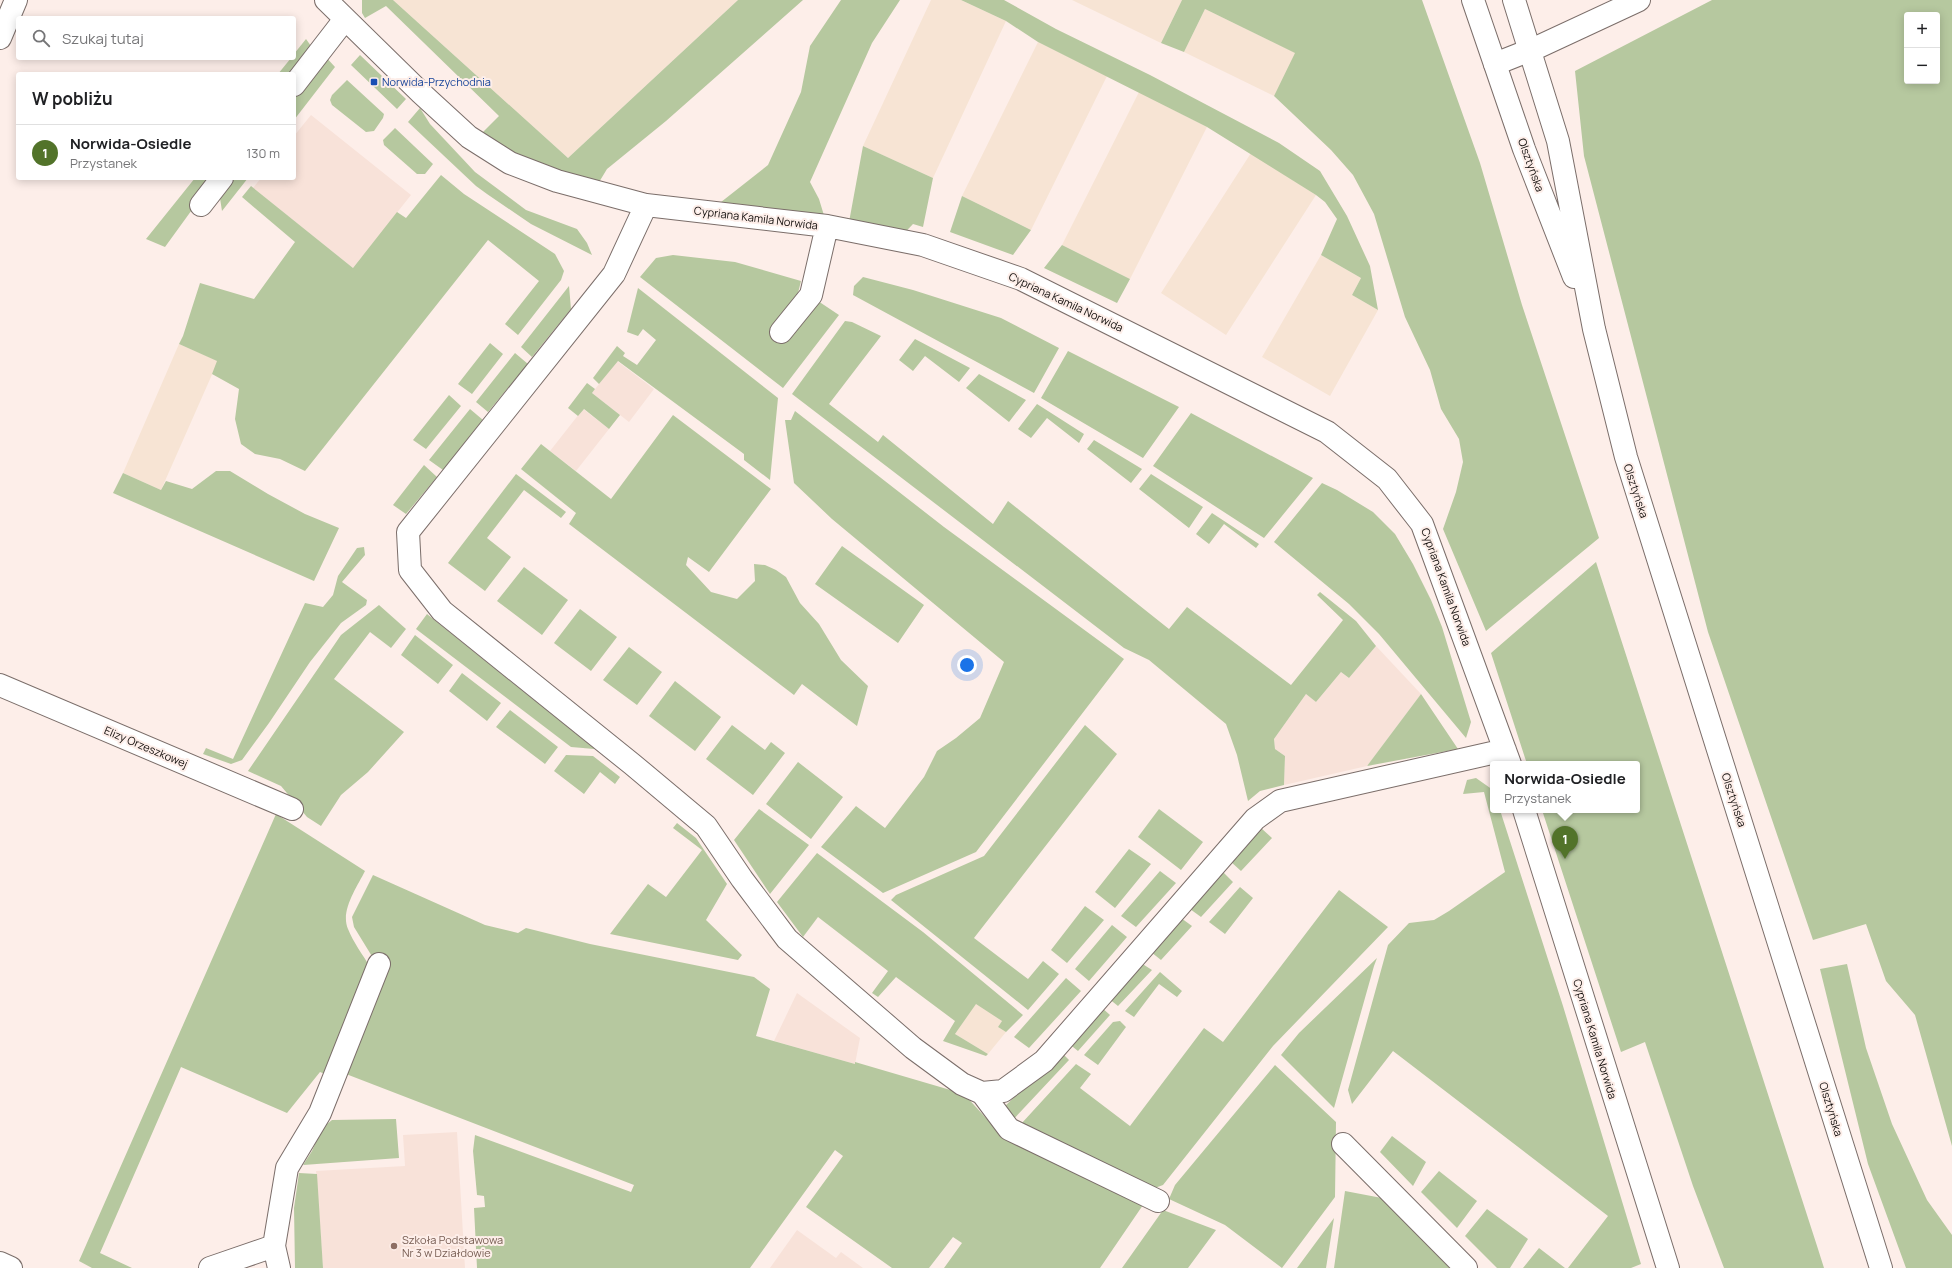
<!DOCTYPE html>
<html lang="pl">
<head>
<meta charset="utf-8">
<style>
  :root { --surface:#fff; --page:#f6f6f6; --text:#202124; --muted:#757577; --line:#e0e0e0; --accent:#52732a }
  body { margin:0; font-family:Manrope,sans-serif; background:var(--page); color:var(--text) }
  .controls { position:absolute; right:12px; top:12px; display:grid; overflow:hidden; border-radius:4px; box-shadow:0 2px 10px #0003 }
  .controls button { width:36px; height:36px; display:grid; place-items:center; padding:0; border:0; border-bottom:1px solid var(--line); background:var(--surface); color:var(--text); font:20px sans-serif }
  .you { position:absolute; left:967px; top:665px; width:14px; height:14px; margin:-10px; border:3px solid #fff; border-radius:50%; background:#1a73e8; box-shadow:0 0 0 6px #1a73e833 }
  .badge { display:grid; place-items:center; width:26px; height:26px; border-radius:50%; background:var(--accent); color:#fff; font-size:13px; font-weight:700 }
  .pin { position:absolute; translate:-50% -33px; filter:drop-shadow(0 1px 2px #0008) }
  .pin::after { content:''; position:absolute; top:21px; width:14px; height:12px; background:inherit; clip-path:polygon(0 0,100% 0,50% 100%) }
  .popup { position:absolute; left:1490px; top:761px; width:150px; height:52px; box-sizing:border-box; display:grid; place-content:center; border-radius:4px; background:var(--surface); filter:drop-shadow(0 1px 3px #0005); font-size:13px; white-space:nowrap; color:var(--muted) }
  .popup b { font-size:15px; color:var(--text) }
  .popup::after { content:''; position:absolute; left:50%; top:100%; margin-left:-8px; border:8px solid transparent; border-top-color:var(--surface) }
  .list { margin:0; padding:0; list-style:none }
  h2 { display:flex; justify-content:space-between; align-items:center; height:52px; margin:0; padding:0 16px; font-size:17px }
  h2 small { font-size:13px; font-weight:400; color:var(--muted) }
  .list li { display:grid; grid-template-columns:26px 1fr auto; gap:12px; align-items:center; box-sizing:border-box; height:56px; padding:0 16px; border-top:1px solid var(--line) }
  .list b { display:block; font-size:15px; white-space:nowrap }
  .list p { margin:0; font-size:13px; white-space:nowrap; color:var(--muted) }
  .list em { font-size:13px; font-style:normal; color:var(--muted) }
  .icon { flex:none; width:22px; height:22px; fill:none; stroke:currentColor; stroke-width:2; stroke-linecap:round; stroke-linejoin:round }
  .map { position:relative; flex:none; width:1952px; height:1268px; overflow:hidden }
  .search { position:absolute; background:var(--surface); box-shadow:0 2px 10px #0003; left:16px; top:16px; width:280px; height:44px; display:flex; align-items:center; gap:10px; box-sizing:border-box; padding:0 14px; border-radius:4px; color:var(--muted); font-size:15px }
  .panel { position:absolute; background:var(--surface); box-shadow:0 2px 10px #0003; left:16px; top:72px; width:280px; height:108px; border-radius:4px }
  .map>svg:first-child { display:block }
  .built { fill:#f8e2d9 }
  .industrial { fill:#f7e4d4 }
  .green { fill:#b6c89f; fill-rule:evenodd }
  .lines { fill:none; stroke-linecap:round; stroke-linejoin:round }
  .minor-casing { stroke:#7b6e6a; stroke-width:24 }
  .major-casing { stroke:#7b6e6a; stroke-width:24 }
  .minor { stroke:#fff; stroke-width:22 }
  .major { stroke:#fff; stroke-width:22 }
  .transit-dot { fill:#1a4fb4; stroke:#fdeee9; stroke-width:1.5 }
  .education-dot { fill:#8d6e63; stroke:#fdeee9; stroke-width:1.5 }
  .labels { text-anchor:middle; stroke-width:4; stroke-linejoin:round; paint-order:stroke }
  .transit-label { font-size:11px; fill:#164399; stroke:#fdeee9; text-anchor:start }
  .street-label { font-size:11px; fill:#100c0a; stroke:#fdeee9 }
  .education-label { font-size:11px; fill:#785e54; stroke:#fdeee9; text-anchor:start }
</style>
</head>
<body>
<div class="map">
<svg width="1952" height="1268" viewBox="0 0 1952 1268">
  <rect width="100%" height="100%" fill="#fdeee9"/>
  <path class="built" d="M311,115L411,195L353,268L253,188L261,178H294V136Z
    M617,361L654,389L629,422L592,393Z
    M583,409L609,429L576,471L550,451Z
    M1376,646L1421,694L1367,766L1284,785L1285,756L1275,749L1274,739L1306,694L1316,702L1341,672L1349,678Z
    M797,993L860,1038L855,1064L774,1041Z
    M457,1132L465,1268H323L316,1171L405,1166L403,1135Z
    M797,1230L836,1258L841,1252L863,1268H770Z"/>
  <path class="industrial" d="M393,0H738L568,158Z
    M931,0H961L1006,21L933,178L863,146Z
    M1072,0H1182L1161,43Z
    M1205,9L1296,53L1274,96L1184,52Z
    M1038,42L1107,76L1031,230L962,196Z
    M1139,92L1207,127L1130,279L1062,245Z
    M1251,153L1316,195L1226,335L1161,293Z
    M1321,255L1361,278L1352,295L1378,310L1330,396L1262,357Z
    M179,344L218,361L161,490L123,473Z
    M976,1003L1002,1021L998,1027L1006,1032L988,1054L955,1034Z"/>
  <path class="green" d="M362,0H393L568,158L738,0H803L666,121L607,169L590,197L510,160L483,132L499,116L386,6L365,18L362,13Z
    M841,0H900L872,43L810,182L819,199L826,222L716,206L768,165L801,92L810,46Z
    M961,0H1004L1056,29L1150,75L1279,143L1320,171L1347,216L1370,266L1378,310L1352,295L1361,278L1321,255L1337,219L1325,202L1316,195L1207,127L1038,42L1006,21Z
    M1182,0H1422L1480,163L1522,305L1599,538L1486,631L1443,529L1456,492L1463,462L1459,439L1441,409L1430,370L1405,317L1374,214L1353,175L1331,150L1274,96L1295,53L1205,9L1184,52L1161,43Z
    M1712,0H1952V1146L1915,1015L1886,981L1866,924L1813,940L1708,632L1584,156L1575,71ZM1907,15H1937V81H1907Z
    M306,39L311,46L291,74H278L291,58H294V54Z
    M324,55L335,67L294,120V94Z
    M360,55L406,99L397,109L351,65Z
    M347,80L384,114L383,118L374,131L366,132L332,105L330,100L332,95Z
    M420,108L430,124L475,172L526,210L577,229L587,243L592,255L531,224L487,194L476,186L408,122Z
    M395,128L433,164L425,174H417L384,145L383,140Z
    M863,146L933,178L923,227L913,224L893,245L847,233Z
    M441,175L464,194L555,254L564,271L561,280L518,335L505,324L539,281L488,240L305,471L280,459L255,454L241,444L235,419L239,389L212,374L217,361L179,344L183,336L200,283L254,299L295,242L242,197L251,186L353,268L397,212L406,218Z
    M195,178H215L165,247L146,239Z
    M229,178H248L222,211L219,192Z
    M962,196L1031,230L1013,255L950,232Z
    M1062,245L1130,279L1117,303L1044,268Z
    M673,255L735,262L801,281L797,297L818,301L839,315L783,388L640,277L656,258Z
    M863,277L913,290L1001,318L1059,348L1034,393L853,295L854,286Z
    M569,286L571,309L532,357L521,347Z
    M638,288L778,398L770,480L744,460V454L618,361L599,384L593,378L617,346L625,353L623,356L637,365L656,340L643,329L638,336L627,332Z
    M845,321L852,322L881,336L829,404L878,442L883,435L993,524L1008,501L1169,629L1187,607L1291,685L1343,620L1317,595L1320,592L1356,621L1376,646L1349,678L1341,672L1316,702L1306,694L1274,739L1275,749L1285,756L1284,785L1260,791L1248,801L1237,755L1226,724L1149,660L1124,648L792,394Z
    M915,339L970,368L959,382L925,356L913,371L899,360Z
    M490,343L503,354L472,394L458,384Z
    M1068,351L1179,407L1143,458L1041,398Z
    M515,353L528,364L488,412L476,402Z
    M979,374L1026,400L1009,422L966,388Z
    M587,383L595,389L592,393L620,415L609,429L584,409L578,416L568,408Z
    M449,395L461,406L426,449L413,440Z
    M1037,404L1084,434L1079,443L1047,418L1031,438L1018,429Z
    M470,409L483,420L443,470L429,460Z
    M795,411L944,527L1124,659L976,852L883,893L821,847L856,806L885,828L924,777L937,751L956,738L980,718L1004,662L832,519L794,483L785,420H791Z
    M1191,413L1313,478L1264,538L1153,466Z
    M673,415L771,489L709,572L688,557L686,565L711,592L737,599L755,581L754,564L765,565L776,570L786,577L800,603L819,624L841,660L868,686L857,726L802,684L794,695L569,524L576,513L521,469L541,444L611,499Z
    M1094,440L1142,469L1131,483L1087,449Z
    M424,465L437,477L406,514L393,505Z
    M216,471H230L268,494L305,514L339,528L314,581L113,493L123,473L161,490L166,481L192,489Z
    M516,474L566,512L561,518L524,490L487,538L511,557L485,591L448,563Z
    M1151,474L1203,507L1189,528L1139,489Z
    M1322,483L1337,490L1373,512L1395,534L1413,564L1431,600L1442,627L1467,709L1471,722L1466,738L1379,634L1349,604L1274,542Z
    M1212,513L1259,544L1256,548L1224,524L1209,544L1196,534Z
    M842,546L924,605L898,643L815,584Z
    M364,547L365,555L342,582L367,600L366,605L341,623L310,662L269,723L242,760L231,764L203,754L206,748L233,759L305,603L323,607L333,595L338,576L357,548Z
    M1596,562L1818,1249L1824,1268H1724L1693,1186L1645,1042L1621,1052L1542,810H1637V764H1527L1491,653Z
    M524,567L568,600L542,635L497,601Z
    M379,605L406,629L391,648L370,632L334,679L404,732L368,772L341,795L321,826L307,817L281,786L248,771L341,635Z
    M580,609L617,637L591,671L554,643Z
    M427,614L595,749L571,747L416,629Z
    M415,635L453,665L438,684L401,655Z
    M629,647L662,672L637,705L603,680Z
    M462,673L501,703L487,721L449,691Z
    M675,681L721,717L695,751L649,716Z
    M1421,694L1458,749L1367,766Z
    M510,710L558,747L545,764L496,727Z
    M732,725L765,750L771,742L785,753L753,795L706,759Z
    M1085,725L1117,754L974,938L1028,979L1043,961L1059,974L1028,1010L891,900L896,895L984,856Z
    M566,755L593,756L620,777L615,784L600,772L584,794L554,771Z
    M798,762L843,797L811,839L766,804Z
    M1476,778L1493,790V810H1500L1563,1006L1641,1264L1631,1268H1568L1608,1216L1393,1051L1352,1104L1348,1090L1388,945L1409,923L1434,920L1449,911L1505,872L1484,792L1463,794L1467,780Z
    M759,809L809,845L770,894L734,840Z
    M1159,809L1203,842L1181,870L1138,837Z
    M276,814L365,871C357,887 340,911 348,929C353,942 363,955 370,967L330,1076L320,1072L287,1113L181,1067L100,1253L132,1268H92L79,1261Z
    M677,823L696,838L727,884L706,920L742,955L738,960L610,934L648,884L666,897L702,850L673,828Z
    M1261,828L1272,838L1241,871L1230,861Z
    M1129,849L1151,864L1115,908L1095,892Z
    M817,853L923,932L1023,1015L1006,1032L998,1027L1002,1021L976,1004L955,1034L988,1054L986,1056L943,1041L955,1021L896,977L878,997L872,993L888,971L818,917L803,937L777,902Z
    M1160,871L1176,883L1136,927L1121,916Z
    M1222,871L1233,882L1201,917L1190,909Z
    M373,875L485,925L518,933L526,928L590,944L754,977L770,989L756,1036L855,1064V1062L964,1094L1006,1140L1143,1205L1100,1268H944L962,1243L953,1237L929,1268H892L806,1207L843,1156L835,1150L750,1268H477L474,1208L485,1207L484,1196L477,1195L473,1151L475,1135L631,1192L634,1185L346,1074L373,958L354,927L352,917Z
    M1240,887L1253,898L1225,934L1209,922Z
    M1339,890L1388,927L1273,1046L1163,1185L1152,1189L1021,1124L1076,1064L1091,1074L1080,1088L1130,1126L1204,1028L1223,1042Z
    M1085,906L1104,920L1067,963L1051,950Z
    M1181,918L1192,926L1161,960L1151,952Z
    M1112,925L1127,937L1089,981L1075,969Z
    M1377,958L1374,966L1334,1108L1281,1055L1299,1033Z
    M1141,963L1152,970L1118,1006L1108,998Z
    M1847,964L1866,1048L1892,1124L1927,1200L1952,1235V1268H1906L1868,1164L1820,969Z
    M1160,972L1182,991L1177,997L1159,984L1134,1017L1125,1011Z
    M1066,978L1081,991L1029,1048L1014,1037Z
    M1101,1007L1110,1015L1078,1051L1068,1043Z
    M1120,1021L1126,1027L1098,1065L1084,1055L1113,1022Z
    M1061,1052L1069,1060L1010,1123L1001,1110Z
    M1275,1065L1336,1122L1335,1197L1282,1268L1225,1225L1169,1199L1175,1185Z
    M396,1119L399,1158L303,1165L312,1151L322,1128L332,1120Z
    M1392,1136L1426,1162L1413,1186L1380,1152Z
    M1439,1171L1477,1201L1457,1228L1421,1192Z
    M299,1173L317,1174L323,1268H295L294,1208Z
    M1345,1191L1387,1199L1457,1268H1334Z
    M1487,1209L1528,1239L1510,1268H1497L1465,1236Z
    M1163,1210L1216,1230L1188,1268H1122Z
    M1334,1218L1326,1268H1297Z
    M1539,1248L1565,1268H1523Z"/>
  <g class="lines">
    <defs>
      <path id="minor" d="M326,0L421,93L469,137L510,163L557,181L646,205L827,226L923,245L1021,279L1327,432L1387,479L1422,524L1510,764
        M0,38L16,0
        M1495,64L1538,47L1639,0
        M294,85L345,19
        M201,205L222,178
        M646,205L614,274L408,532L410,570L442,611L632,764L706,826L742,879L787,939L913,1048L962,1084L982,1093L1003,1091L1044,1061L1255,819L1280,801L1505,750
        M781,332L811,295L827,226
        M0,685L292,809
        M1524,810L1668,1268
        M982,1093L1009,1129L1158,1201
        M1343,1144L1466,1268
        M0,1263L11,1268
        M210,1268L274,1246
        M279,1268L274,1246L287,1168L320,1113L379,964"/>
      <path id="major" d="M1473,0L1524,149L1574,277
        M1514,0L1558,141L1594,329L1626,457L1881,1268"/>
    </defs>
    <use href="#minor" class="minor-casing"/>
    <use href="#major" class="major-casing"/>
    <use href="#minor" class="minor"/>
    <use href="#major" class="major"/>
  </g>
  <rect class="transit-dot" x="370" y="78" width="8" height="8" rx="2"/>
  <circle class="education-dot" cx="394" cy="1246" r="4"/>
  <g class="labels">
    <g class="transit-label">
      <text x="382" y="86">Norwida-Przychodnia</text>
    </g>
    <g class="street-label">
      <text transform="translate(1531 165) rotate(70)" y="4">Olsztyńska</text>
      <text transform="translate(756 218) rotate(7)" y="4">Cypriana Kamila Norwida</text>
      <text transform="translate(1066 302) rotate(25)" y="4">Cypriana Kamila Norwida</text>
      <text transform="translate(1636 491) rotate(72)" y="4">Olsztyńska</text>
      <text transform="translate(1446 587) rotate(70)" y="4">Cypriana Kamila Norwida</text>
      <text transform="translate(146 747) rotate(23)" y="4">Elizy Orzeszkowej</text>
      <text transform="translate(1734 800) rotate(72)" y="4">Olsztyńska</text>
      <text transform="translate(1595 1039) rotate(73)" y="4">Cypriana Kamila Norwida</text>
      <text transform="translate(1831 1109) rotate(73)" y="4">Olsztyńska</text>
    </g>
    <g class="education-label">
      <text x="402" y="1244">Szkoła Podstawowa<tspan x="402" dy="13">Nr 3 w Działdowie</tspan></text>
    </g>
  </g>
</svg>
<div class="controls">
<button>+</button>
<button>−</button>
</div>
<div class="you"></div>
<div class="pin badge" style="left:1565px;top:859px">1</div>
<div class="popup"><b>Norwida-Osiedle</b>Przystanek</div>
<div class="search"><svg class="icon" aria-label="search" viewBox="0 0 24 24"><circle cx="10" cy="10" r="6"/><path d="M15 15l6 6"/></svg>Szukaj tutaj</div>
<section class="panel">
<h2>W pobliżu<small></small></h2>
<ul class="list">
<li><span class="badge">1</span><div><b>Norwida-Osiedle</b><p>Przystanek</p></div><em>130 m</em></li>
</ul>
</section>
</div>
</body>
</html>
